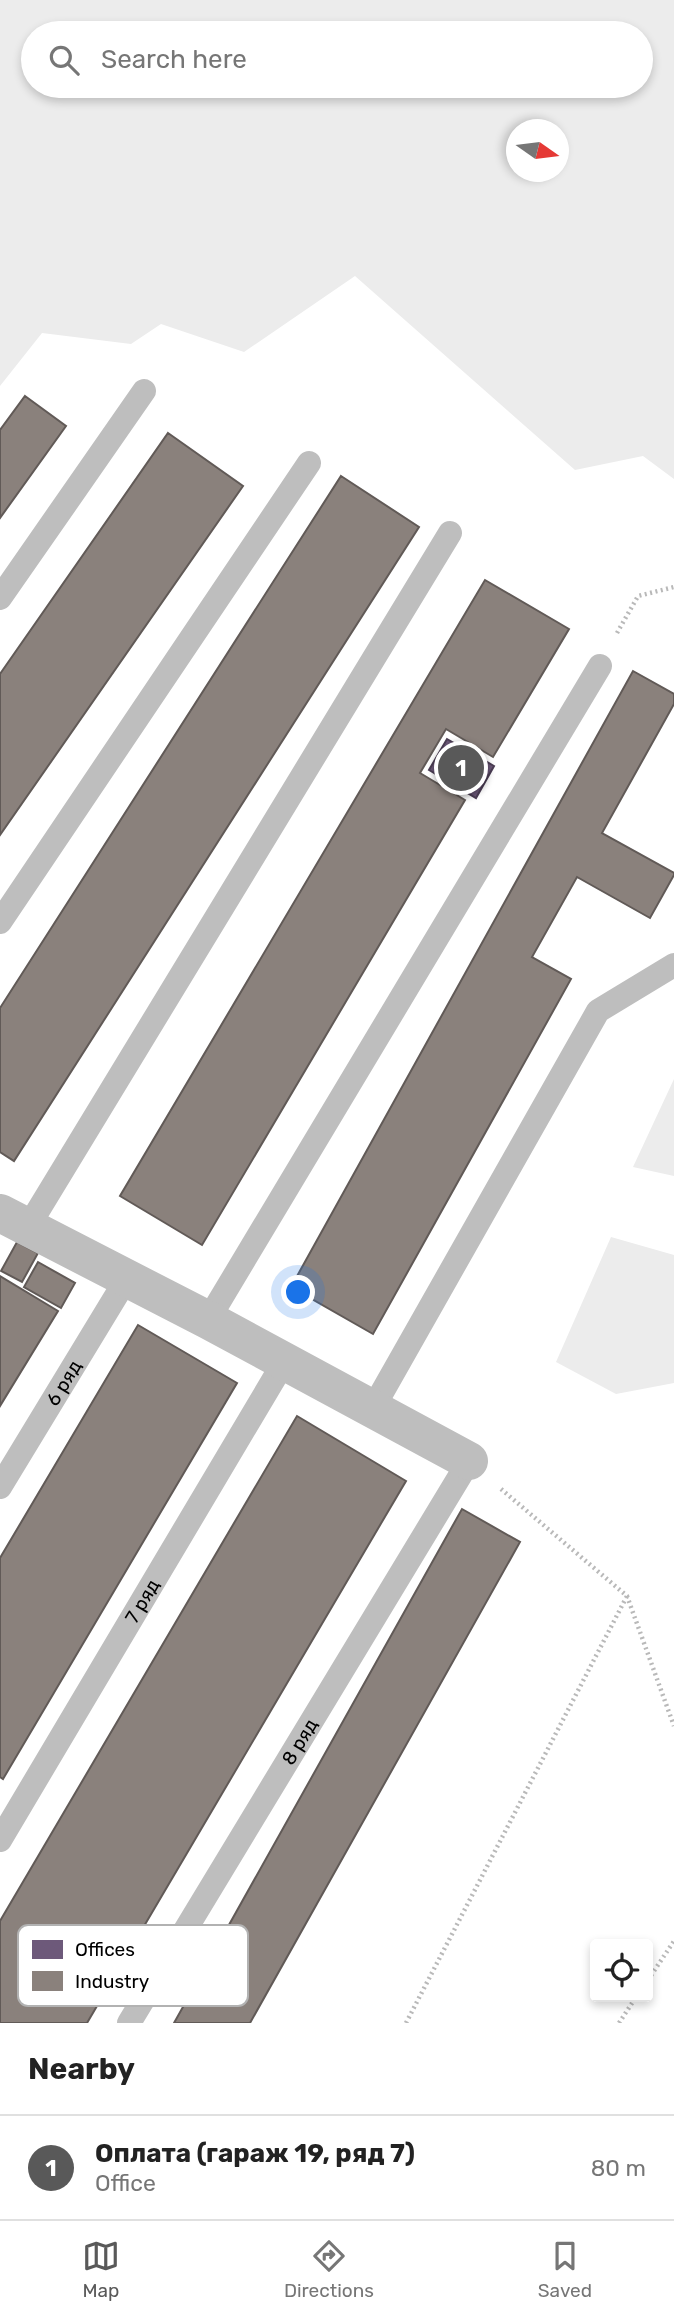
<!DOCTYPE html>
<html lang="en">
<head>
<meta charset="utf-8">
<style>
  :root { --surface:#fff; --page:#f2f2f2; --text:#222; --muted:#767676; --line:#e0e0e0; --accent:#595959 }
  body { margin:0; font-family:Rubik,sans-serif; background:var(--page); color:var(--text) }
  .controls { position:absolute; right:21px; bottom:21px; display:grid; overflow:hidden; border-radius:7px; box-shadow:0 4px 10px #0003 }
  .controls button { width:63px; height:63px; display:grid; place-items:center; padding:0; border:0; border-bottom:2px solid var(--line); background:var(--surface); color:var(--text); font:35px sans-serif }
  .compass { position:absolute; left:506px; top:119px; width:63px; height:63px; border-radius:50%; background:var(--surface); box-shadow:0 4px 10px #0003; rotate:104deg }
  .you { position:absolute; left:299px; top:1293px; width:24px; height:24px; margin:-18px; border:5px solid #fff; border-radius:50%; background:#1a73e8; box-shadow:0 0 0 10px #1a73e833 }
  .badge { display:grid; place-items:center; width:46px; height:46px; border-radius:50%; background:var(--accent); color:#fff; font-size:23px; font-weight:700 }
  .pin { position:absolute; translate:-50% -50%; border:4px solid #fff; box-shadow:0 2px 7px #0006 }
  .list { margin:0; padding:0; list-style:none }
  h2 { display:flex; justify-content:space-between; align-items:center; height:91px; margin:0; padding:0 28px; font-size:30px }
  h2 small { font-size:23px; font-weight:400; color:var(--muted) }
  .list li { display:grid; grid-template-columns:46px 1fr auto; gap:21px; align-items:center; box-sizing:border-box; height:105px; padding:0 28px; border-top:2px solid var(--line) }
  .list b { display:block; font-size:26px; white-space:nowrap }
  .list p { margin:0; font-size:23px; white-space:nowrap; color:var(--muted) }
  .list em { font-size:23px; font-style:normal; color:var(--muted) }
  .icon { flex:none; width:38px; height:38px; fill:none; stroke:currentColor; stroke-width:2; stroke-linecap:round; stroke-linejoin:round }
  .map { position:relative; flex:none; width:674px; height:2023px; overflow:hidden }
  .search { position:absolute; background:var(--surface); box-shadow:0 4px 10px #0003; left:21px; right:21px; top:21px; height:77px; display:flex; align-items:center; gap:18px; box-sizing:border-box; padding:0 24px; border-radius:38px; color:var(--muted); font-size:26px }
  .sheet { height:196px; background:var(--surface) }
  nav { display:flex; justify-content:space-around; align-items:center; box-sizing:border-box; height:98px; border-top:2px solid var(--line); background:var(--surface); font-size:19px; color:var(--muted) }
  nav a { display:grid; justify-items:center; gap:4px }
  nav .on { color:var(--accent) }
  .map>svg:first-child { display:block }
  .green { fill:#ececec; fill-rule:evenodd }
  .offices { fill:#6d597a; stroke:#4c3e55; stroke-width:2 }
  .industry { fill:#8a817c; stroke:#615a57; stroke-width:2 }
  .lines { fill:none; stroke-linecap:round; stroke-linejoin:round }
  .path { stroke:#b9b9b9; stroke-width:4.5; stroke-dasharray:2 3.5; stroke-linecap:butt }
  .service { stroke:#bebebe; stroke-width:24 }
  .minor { stroke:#bebebe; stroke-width:38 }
  .labels { text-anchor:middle; stroke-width:7; stroke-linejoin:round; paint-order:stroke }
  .street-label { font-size:19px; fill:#000; stroke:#fff }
  .key { fill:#fff; stroke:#b2b2b2; stroke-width:2 }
  .key-label { font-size:19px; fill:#000 }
</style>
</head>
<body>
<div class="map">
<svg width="674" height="2023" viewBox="0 0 674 2023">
  <rect width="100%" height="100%" fill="#fff"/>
  <path class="green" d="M0,0H674V479L643,456L575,470L355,276L244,352L161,324L131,344L42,333L0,386ZM641,33V86H33V33ZM516,130H558V172H516Z
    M674,1079V1176L633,1167Z
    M611,1237L674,1255V1383L616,1394L556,1362Z"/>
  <path class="offices" d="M447,739L494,766L476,798L429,770Z"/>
  <path class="industry" d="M25,396L66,426L0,518V430Z
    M168,433L243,486L0,835V674Z
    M341,476L419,527L14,1161L0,1152V1008Z
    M485,580L569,629L493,757L446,729L420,773L465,800L202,1245L120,1196Z
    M633,671L674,694V704L602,833L674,873V875L650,918L577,877L532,957L571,979L373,1334L291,1287Z
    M17,1242L38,1253L22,1282L1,1271Z
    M38,1262L75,1283L61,1308L24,1287Z
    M0,1276L58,1311L0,1406Z
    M138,1325L237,1383L3,1779L0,1777V1558Z
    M297,1416L406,1481L87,2023H0V1921Z
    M462,1509L520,1542L250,2023H174Z"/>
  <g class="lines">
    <path class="path" d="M617,633L638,596L674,587
      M501,1489L627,1596L674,1726
      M648,1980L674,1941
      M406,2023L627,1596
      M619,2023L636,1997"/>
    <g class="service">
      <path d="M0,598L144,391"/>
      <path d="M0,922L309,463"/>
      <path d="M28,1227L450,533"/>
      <path d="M208,1320L600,666"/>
      <path d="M372,1410L598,1011L674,965"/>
      <path id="s1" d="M0,1487L127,1278"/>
      <path id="s2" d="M0,1840L284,1362"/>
      <path id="s3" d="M129,2023L469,1461"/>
    </g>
    <path class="minor" d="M0,1213L208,1320L469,1461"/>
  </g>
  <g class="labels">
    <g class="street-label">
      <text dy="7" stroke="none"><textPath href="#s1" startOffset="122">6 ряд</textPath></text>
      <text dy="7" stroke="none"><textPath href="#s2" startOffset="278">7 ряд</textPath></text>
      <text dy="7" stroke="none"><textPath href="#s3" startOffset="329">8 ряд</textPath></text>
    </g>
  </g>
  <rect x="18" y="1925" width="230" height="81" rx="10" class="key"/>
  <rect x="32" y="1940" width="31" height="19" fill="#6d597a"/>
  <rect x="32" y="1971" width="31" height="20" fill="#8a817c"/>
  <g class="key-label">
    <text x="75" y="1956">Offices</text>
    <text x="75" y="1988">Industry</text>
  </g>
</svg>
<div class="controls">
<button><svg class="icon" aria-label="locate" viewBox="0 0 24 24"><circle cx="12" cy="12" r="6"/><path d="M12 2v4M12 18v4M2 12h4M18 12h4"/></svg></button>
</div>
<svg class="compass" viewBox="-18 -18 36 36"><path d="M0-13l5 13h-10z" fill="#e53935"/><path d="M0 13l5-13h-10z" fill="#767676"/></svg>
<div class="you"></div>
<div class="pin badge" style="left:461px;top:768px">1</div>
<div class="search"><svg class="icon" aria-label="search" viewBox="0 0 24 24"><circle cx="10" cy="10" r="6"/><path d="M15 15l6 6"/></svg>Search here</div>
</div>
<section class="sheet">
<h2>Nearby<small></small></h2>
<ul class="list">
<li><span class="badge">1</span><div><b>Оплата (гараж 19, ряд 7)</b><p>Office</p></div><em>80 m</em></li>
</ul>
</section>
<nav>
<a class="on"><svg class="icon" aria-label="map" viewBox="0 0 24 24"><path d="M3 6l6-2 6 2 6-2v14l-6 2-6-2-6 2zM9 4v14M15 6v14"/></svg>Map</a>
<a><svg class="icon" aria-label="directions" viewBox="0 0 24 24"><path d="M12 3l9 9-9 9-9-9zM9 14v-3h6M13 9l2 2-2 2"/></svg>Directions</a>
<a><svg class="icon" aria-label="saved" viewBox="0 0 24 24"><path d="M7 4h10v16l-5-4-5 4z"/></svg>Saved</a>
</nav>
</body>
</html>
